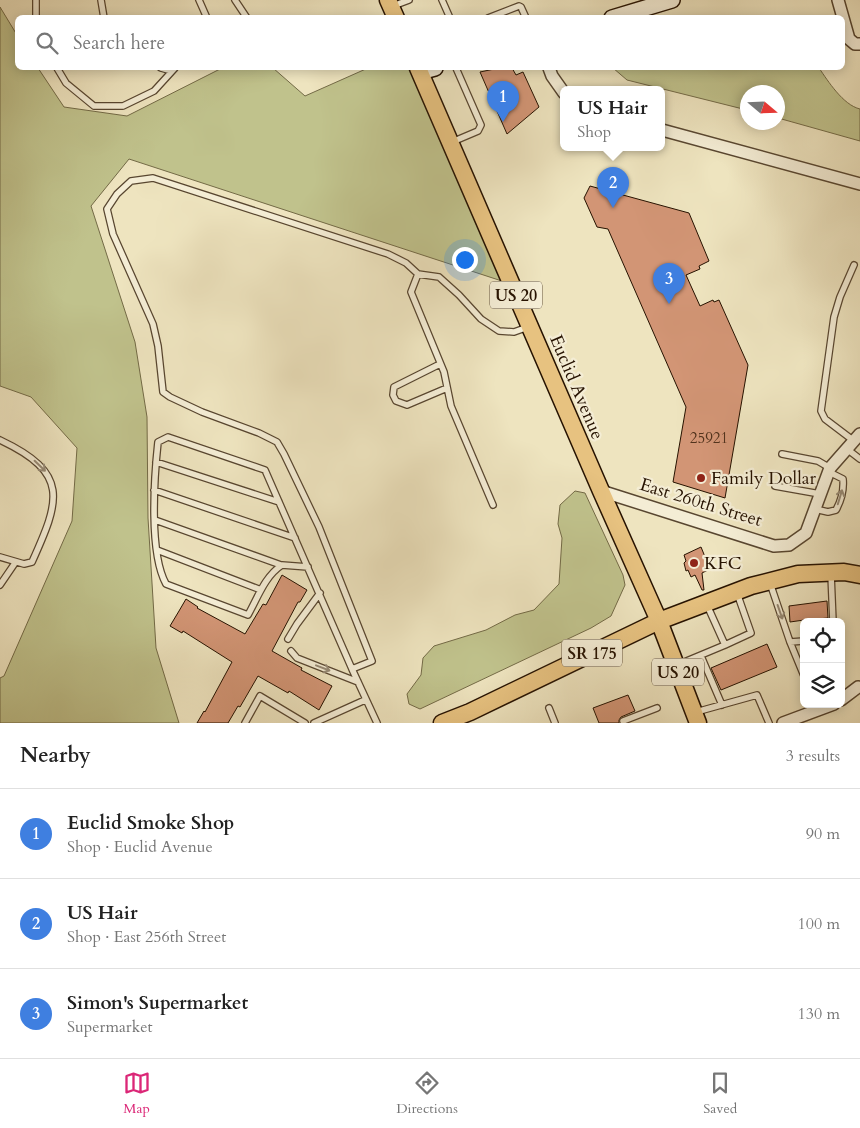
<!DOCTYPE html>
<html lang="en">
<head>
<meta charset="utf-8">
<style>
  :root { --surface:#fff; --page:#f6f6f6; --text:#222; --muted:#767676; --line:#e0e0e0; --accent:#db2777 }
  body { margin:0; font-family:Cardo,serif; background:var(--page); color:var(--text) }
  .controls { position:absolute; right:15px; bottom:15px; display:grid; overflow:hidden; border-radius:8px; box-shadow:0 2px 12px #0003 }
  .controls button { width:45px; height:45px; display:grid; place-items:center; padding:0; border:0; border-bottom:1px solid var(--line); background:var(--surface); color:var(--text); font:25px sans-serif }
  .compass { position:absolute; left:740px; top:85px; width:45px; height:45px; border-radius:50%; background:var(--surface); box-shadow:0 2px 12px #0003; rotate:109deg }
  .you { position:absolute; left:464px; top:259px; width:18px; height:18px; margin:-12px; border:4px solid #fff; border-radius:50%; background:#1a73e8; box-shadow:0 0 0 8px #1a73e833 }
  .badge { display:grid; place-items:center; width:32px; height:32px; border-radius:50%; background:var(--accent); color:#fff; font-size:16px; font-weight:700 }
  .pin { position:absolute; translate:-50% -41px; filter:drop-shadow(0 1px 2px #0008) }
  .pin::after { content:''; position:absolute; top:26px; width:18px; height:15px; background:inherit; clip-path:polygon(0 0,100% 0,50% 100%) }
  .popup { position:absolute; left:560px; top:86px; width:105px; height:65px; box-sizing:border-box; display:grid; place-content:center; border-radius:8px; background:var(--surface); filter:drop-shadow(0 1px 4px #0005); font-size:16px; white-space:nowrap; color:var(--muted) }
  .popup b { font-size:19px; color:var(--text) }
  .popup::after { content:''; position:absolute; left:50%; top:100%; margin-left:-10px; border:10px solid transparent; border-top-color:var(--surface) }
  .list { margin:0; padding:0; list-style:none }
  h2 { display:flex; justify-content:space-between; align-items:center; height:65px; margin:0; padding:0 20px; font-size:21px }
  h2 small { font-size:16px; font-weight:400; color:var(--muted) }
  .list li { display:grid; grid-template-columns:32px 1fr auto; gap:15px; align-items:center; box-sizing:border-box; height:90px; padding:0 20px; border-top:1px solid var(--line) }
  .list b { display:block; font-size:19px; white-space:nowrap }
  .list p { margin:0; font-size:16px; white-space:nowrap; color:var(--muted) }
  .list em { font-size:16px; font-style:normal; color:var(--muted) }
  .icon { flex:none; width:28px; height:28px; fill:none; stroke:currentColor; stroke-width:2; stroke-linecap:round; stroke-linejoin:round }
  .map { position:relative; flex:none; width:860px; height:723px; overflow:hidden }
  .search { position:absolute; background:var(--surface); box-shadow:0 2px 12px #0003; left:15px; right:15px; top:15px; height:55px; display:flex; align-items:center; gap:12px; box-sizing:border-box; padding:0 18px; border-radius:8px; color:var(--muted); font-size:19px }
  .sheet { height:335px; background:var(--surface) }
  nav { display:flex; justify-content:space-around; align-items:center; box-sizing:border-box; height:70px; border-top:1px solid var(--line); background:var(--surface); font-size:14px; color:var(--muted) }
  nav a { display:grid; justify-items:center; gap:2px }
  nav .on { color:var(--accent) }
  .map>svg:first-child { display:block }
  .green { fill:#c0c28c; stroke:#736a46 }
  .building { fill:#d29575; stroke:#261200 }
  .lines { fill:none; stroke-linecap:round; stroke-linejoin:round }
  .service-casing { stroke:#584630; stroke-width:8 }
  .minor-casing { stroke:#584630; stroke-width:14 }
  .secondary-casing { stroke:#261200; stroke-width:18 }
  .primary-casing { stroke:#261200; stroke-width:19 }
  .service { stroke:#f4edd5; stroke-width:5.5 }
  .minor { stroke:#f4edd5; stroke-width:11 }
  .secondary { stroke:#f4edd5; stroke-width:15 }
  .primary { stroke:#e7c280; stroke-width:16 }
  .oneway { stroke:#978a75 }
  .poi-dot { fill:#8f2418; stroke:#f4edd5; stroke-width:2 }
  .labels { text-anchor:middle; stroke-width:4.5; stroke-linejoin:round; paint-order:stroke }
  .number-label { font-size:15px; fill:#51331d }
  .shield { fill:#f4edd5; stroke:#645440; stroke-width:1 }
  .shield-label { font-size:16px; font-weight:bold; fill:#261200 }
  .street-label { font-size:18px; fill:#261200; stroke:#f4edd5 }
  .poi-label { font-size:18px; fill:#261200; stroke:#f4edd5; text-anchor:start }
</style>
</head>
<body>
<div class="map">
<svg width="860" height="723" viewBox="0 0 860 723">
  <rect width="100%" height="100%" fill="#eee4bf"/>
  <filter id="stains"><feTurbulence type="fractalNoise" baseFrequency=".004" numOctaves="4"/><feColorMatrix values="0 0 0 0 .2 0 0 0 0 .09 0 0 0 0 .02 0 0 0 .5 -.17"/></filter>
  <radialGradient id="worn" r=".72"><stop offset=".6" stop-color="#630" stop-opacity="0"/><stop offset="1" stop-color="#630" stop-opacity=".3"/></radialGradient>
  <path class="green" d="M0,7L17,35L18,68H38L64,107L127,116L222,68H273L305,96L368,68H418L511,284L129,159L91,206L135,342L147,417L148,518L156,648L179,723H0V678L4,676L72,521L77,448L31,397L0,386Z
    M613,68H819C828,81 843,105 860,109V141L778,118V92H748L747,110L627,80Z
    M575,491L585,493L623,575L625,585L611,616L591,628L420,709L409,704L407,694L421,675L423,658L434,646L486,630L515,615L534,610L559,584L562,538L558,524L560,505Z"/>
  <path class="building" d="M499,68H512L516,75L523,72L539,107L507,134L480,72Z
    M590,186L689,213L709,261L699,266L700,269L686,275L700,306L713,300L714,302L719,300L748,365L725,498L673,482L686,407L608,229L597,227L584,198Z
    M701,547L710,569L702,573L704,590H702L695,575L691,577L688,570L686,571L684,563L686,561L684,555Z
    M282,575L307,590L300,602H298L272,651L302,668L301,670L332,686L319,710L289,691L288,693L258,676L240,707L238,706L228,723H197L204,711L205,712L232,662L183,631L182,633L170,626L179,611L186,599L198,607L197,608L245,634L263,604L266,605Z
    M827,601L828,618L817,619L818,622H804V620L790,622L789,606Z
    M767,644L777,667L721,690L711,668Z
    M628,695L635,711L621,717L619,720V723H599L593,708Z"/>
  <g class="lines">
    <defs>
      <path id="service" d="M101,0L104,18
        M199,0L207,18
        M235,0L247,18
        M442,0L450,18
        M393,6L409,0
        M36,18V0
        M488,18L519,6L521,7L526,18
        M57,68L66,83L94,106H123L154,91L175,68
        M161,68L172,71
        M452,142L478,131L481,125L456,68
        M418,274L411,292L444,372L451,406L493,505
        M440,364L394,387L393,395L396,401L407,405L447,388
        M0,440C70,473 60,500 32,562L24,564L0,557
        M854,441L825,419L821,411L834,317L840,297L854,265
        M847,449L860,459
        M782,454L818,461L830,468
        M156,462L279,502
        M775,486L820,494
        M154,490L295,538
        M815,509L828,512L836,510C841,501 844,490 843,479L829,472
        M155,520L281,565
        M157,550L261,590
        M308,567L282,565C265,576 258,597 248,615L166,584C149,553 154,479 158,442L168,437L265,470L352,669
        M831,574L833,622
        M770,583L790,642L804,676
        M0,585L15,563
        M288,639L297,624L320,593
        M790,642L804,641
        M725,645L751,633L737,593
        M291,651L297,658L358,682
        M701,656L722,705
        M677,665L725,645L707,605
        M549,708L555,723
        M696,712L757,695L769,723
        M623,721L657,708
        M245,723L260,696L305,723
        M314,723L365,700
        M377,723L352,669L372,661L319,527L284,454L277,442L259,433L202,412L170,397L163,392L158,346L153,324L113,234L107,209L117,194L131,181L153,178L388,254L406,263L418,274L439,277L459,295L481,319L499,331L514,332L528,327"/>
      <path id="minor" d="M838,0L849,39L855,44H860
        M549,68L552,76L564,93
        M662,130L860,184
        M601,491L774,546L789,545L806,533L830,468L860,434
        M841,700L858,687
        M783,723L834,704"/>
      <path id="secondary" d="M612,18L672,0
        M420,72L435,68"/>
      <path id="primary" d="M388,0L396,18
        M418,68L601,491L659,621L698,723
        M442,723L470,712L659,621L751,586L798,574L844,572L860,575"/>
    </defs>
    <use href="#service" class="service-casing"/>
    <use href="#minor" class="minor-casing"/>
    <use href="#secondary" class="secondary-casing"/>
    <use href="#primary" class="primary-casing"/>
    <use href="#service" class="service"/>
    <use href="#minor" class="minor"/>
    <use href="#secondary" class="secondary"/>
    <use href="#primary" class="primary"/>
  </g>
  <defs><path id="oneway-shaft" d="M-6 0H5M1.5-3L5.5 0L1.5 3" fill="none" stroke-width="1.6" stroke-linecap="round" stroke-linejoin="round" transform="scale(1.25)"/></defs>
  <g class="oneway">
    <use href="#oneway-shaft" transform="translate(40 466) rotate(44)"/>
    <use href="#oneway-shaft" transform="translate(840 497) rotate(-73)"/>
    <use href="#oneway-shaft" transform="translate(780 612) rotate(71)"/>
    <use href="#oneway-shaft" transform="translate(323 668) rotate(21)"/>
  </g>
  <g class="poi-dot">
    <circle cx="701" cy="478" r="5"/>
    <circle cx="694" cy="563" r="5"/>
  </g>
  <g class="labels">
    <g class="number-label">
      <text x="709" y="443">25921</text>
    </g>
    <g class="shield">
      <rect x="490" y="281.5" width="52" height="27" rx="4"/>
      <rect x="562" y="639.5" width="60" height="27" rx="4"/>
      <rect x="652" y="658.5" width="52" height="27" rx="4"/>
    </g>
    <g class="shield-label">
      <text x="516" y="301">US 20</text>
      <text x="592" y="659">SR 175</text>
      <text x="678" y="678">US 20</text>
    </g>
    <g class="street-label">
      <text transform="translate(577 387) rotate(67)" y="6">Euclid Avenue</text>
      <text transform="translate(701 502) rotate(17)" y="6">East 260th Street</text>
    </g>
    <g class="poi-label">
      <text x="711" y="484">Family Dollar</text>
      <text x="704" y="569">KFC</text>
    </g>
  </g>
  <rect width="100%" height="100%" filter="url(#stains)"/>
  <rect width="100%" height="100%" fill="url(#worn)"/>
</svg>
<div class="controls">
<button><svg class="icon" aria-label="locate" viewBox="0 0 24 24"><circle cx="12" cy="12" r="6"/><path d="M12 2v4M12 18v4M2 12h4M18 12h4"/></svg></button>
<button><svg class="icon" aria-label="layers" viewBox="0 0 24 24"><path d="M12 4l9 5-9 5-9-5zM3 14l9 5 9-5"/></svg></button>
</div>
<svg class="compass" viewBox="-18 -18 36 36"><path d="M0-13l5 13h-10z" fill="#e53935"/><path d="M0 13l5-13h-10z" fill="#767676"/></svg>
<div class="you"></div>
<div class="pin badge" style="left:503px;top:122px;background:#3f7fe0">1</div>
<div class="pin badge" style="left:613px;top:208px;background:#3f7fe0">2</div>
<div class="popup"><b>US Hair</b>Shop</div>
<div class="pin badge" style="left:669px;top:304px;background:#3f7fe0">3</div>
<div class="search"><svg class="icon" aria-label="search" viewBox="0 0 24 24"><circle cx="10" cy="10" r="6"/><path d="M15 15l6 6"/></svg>Search here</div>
</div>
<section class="sheet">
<h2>Nearby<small>3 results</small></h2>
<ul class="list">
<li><span class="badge" style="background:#3f7fe0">1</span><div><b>Euclid Smoke Shop</b><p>Shop · Euclid Avenue</p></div><em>90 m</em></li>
<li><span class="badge" style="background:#3f7fe0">2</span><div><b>US Hair</b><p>Shop · East 256th Street</p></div><em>100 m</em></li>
<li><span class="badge" style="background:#3f7fe0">3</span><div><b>Simon's Supermarket</b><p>Supermarket</p></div><em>130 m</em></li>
</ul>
</section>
<nav>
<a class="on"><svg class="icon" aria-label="map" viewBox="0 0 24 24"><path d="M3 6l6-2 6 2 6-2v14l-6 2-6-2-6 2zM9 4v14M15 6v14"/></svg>Map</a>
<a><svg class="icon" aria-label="directions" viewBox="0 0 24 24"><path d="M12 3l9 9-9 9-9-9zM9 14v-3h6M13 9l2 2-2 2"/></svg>Directions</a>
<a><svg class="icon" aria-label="saved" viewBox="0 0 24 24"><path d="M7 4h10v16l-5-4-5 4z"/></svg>Saved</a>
</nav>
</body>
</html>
